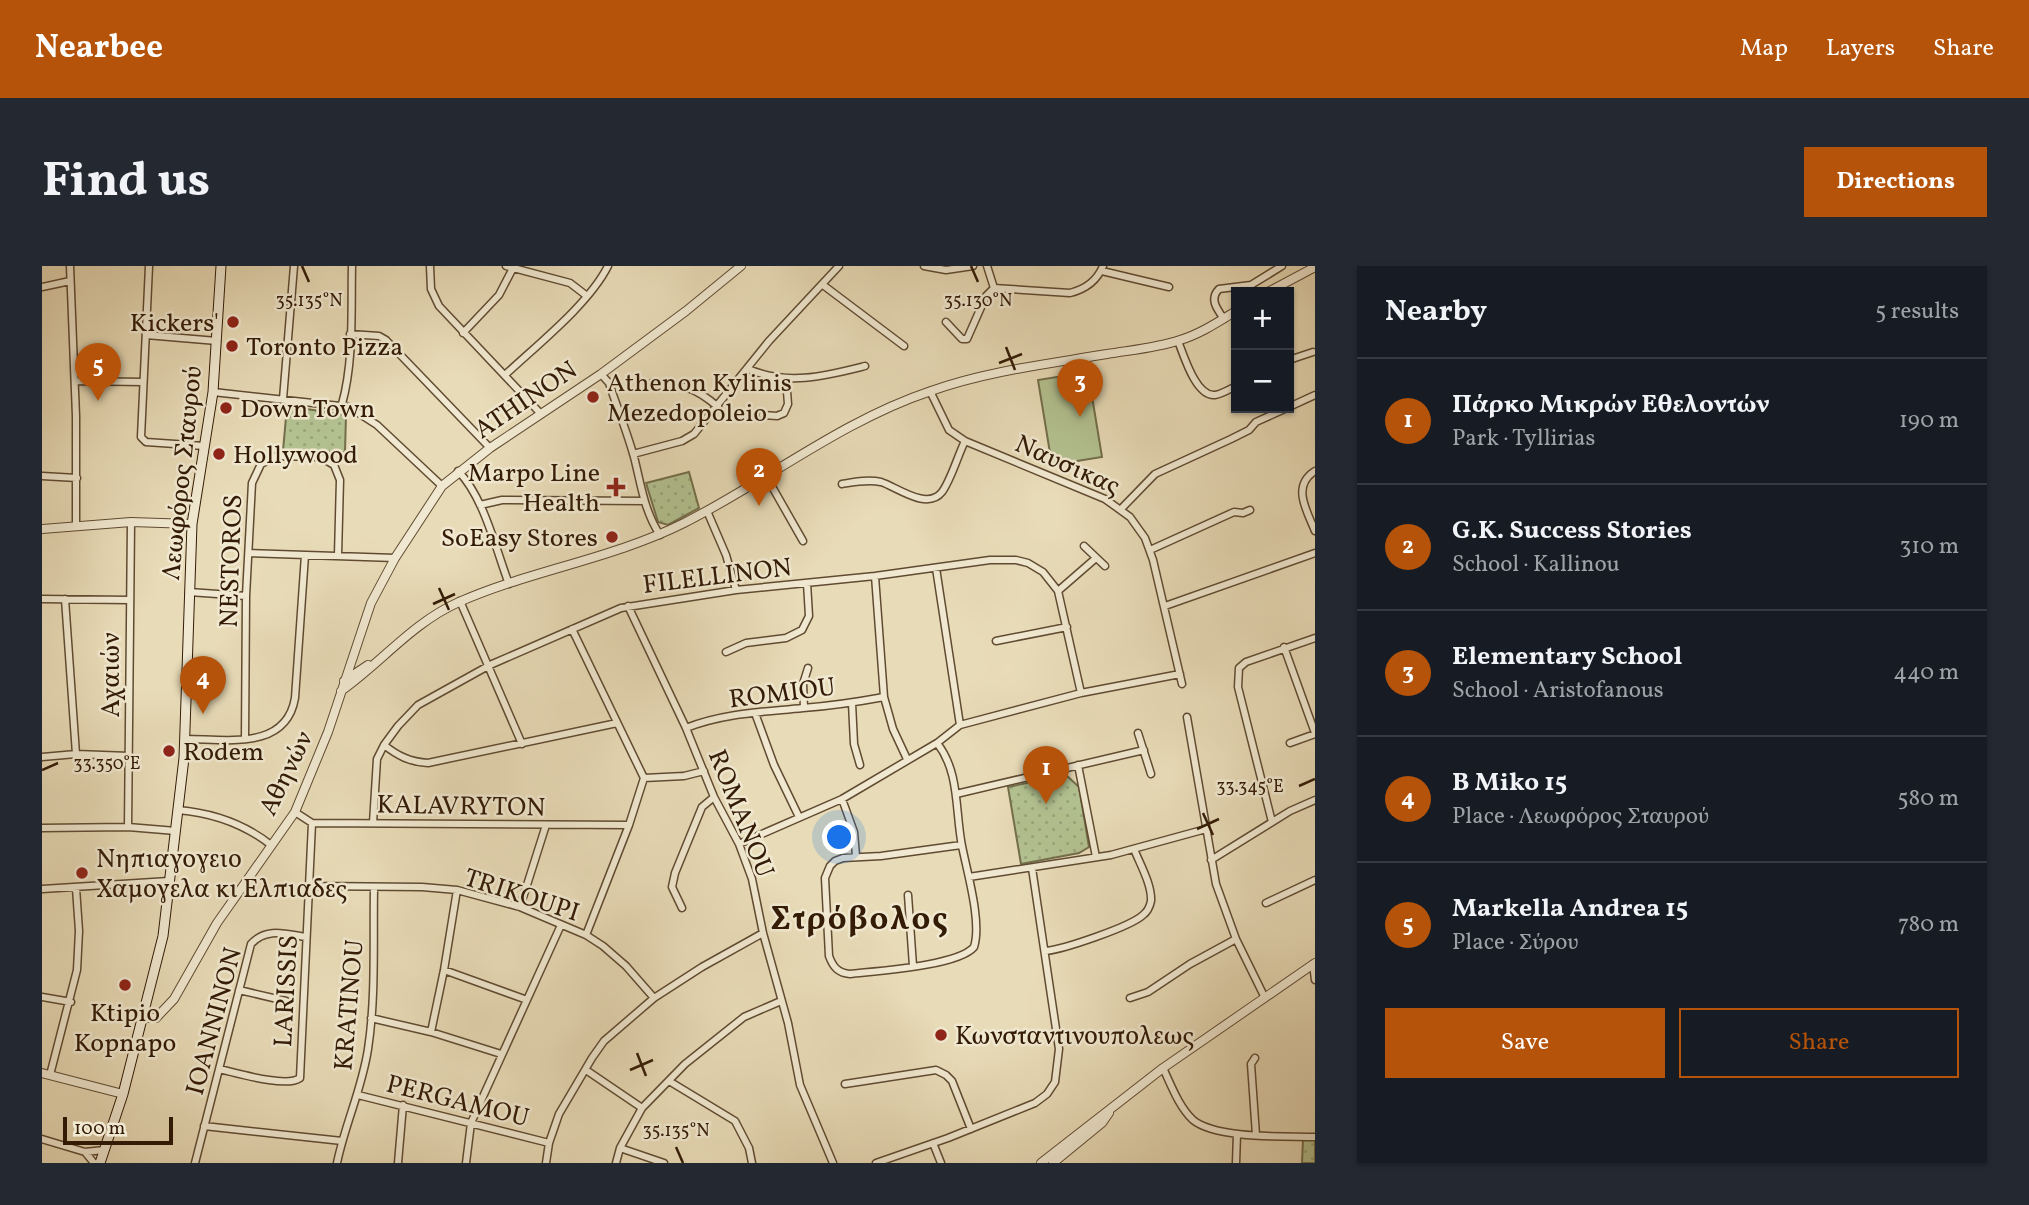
<!DOCTYPE html>
<html lang="en">
<head>
<meta charset="utf-8">
<style>
  :root { --surface:#171b24; --page:#242831; --text:#f1f3f6; --muted:#9ea1a6; --line:#363941; --accent:#b45309 }
  body { margin:0; font-family:Vollkorn,serif; background:var(--page); color:var(--text) }
  .controls { position:absolute; right:21px; top:21px; display:grid; overflow:hidden; border-radius:0px; box-shadow:0 2px 5px #0004 }
  .controls button { width:63px; height:63px; display:grid; place-items:center; padding:0; border:0; border-bottom:2px solid var(--line); background:var(--surface); color:var(--text); font:35px sans-serif }
  .scale { position:absolute; left:21px; bottom:18px; width:110px; box-sizing:border-box; padding-left:7px; border:4px solid #331b06; border-top:0; font-size:19px; line-height:24px; white-space:nowrap; color:#331b06; -webkit-text-stroke:5px #f0e8d0; paint-order:stroke }
  .you { position:absolute; left:798px; top:572px; width:24px; height:24px; margin:-18px; border:5px solid #fff; border-radius:50%; background:#1a73e8; box-shadow:0 0 0 10px #1a73e833 }
  .badge { display:grid; place-items:center; width:46px; height:46px; border-radius:50%; background:var(--accent); color:#fff; font-size:23px; font-weight:700 }
  .pin { position:absolute; translate:-50% -58px; filter:drop-shadow(0 2px 4px #0008) }
  .pin::after { content:''; position:absolute; top:37px; width:24px; height:21px; background:inherit; clip-path:polygon(0 0,100% 0,50% 100%) }
  .list { margin:0; padding:0; list-style:none }
  h2 { display:flex; justify-content:space-between; align-items:center; height:91px; margin:0; padding:0 28px; font-size:30px }
  h2 small { font-size:23px; font-weight:400; color:var(--muted) }
  .list li { display:grid; grid-template-columns:46px 1fr auto; gap:21px; align-items:center; box-sizing:border-box; height:126px; padding:0 28px; border-top:2px solid var(--line) }
  .list b { display:block; font-size:26px; white-space:nowrap }
  .list p { margin:0; font-size:23px; white-space:nowrap; color:var(--muted) }
  .list em { font-size:23px; font-style:normal; color:var(--muted) }
  .actions { display:flex; gap:14px; padding:21px 28px }
  .actions a { flex:1; padding:16px 0; border:2px solid var(--accent); border-radius:0px; text-align:center; font-size:24px; color:var(--accent) }
  .actions .main { background:var(--accent); color:#fff }
  .map { position:relative; flex:none; width:1273px; height:897px; overflow:hidden; border-radius:0px }
  header { display:flex; align-items:center; gap:42px; box-sizing:border-box; height:98px; padding:0 35px; background:var(--accent); color:#fff }
  header strong { font-size:33px }
  nav { display:flex; gap:38px; margin-inline-start:auto; font-size:24px }
  .intro { display:flex; align-items:center; justify-content:space-between; box-sizing:border-box; height:168px; padding:0 42px }
  h1 { margin:0; font-size:49px }
  .button { padding:18px 32px; border-radius:0px; background:var(--accent); color:#fff; font-size:24px; font-weight:700 }
  main { display:flex; gap:42px; padding:0 42px }
  aside { flex:1; background:var(--surface); border-radius:0px; box-shadow:0 2px 5px #0004 }
  .map>svg:first-child { display:block }
  .grass { fill:#b3c190; stroke:#736e4b; stroke-width:2 }
  .park { fill:url(#park-dots); stroke:#736e4b; stroke-width:2 }
  .lines { fill:none; stroke-linecap:round; stroke-linejoin:round }
  .minor-casing { stroke:#604b32; stroke-width:9 }
  .tertiary-casing { stroke:#604b32; stroke-width:10 }
  .secondary-casing { stroke:#331b06; stroke-width:11 }
  .minor { stroke:#f0e8d0; stroke-width:6 }
  .tertiary { stroke:#f0e8d0; stroke-width:8 }
  .secondary { stroke:#f0e8d0; stroke-width:9 }
  .ticks { fill:none; stroke:#331b06; stroke-width:2.5 }
  .poi-dot { fill:#8f2418; stroke:#f0e8d0; stroke-width:2.5 }
  .labels { text-anchor:middle; stroke-width:5; stroke-linejoin:round; paint-order:stroke }
  .poi-label { font-size:26px; fill:#331b06; stroke:#f0e8d0; text-anchor:start }
  .street-label { font-size:26px; fill:#331b06; stroke:#f0e8d0 }
  .district-label { font-size:33px; font-weight:bold; letter-spacing:2px; fill:#331b06; stroke:#f0e8d0 }
  .ticks-label { font-size:18px; text-anchor:middle; fill:#331b06; stroke:#f0e8d0; stroke-width:5; stroke-linejoin:round; paint-order:stroke }
</style>
</head>
<body>
<header>
<strong>Nearbee</strong>
<nav><a>Map</a><a>Layers</a><a>Share</a></nav>
</header>
<div class="intro"><h1>Find us</h1><a class="button">Directions</a></div>
<main>
<div class="map">
<svg width="1273" height="897" viewBox="0 0 1273 897">
  <defs>
    <pattern id="park-dots" width="8" height="8" patternUnits="userSpaceOnUse" patternTransform="scale(1.75)"><rect width="8" height="8" fill="#b3c190"/><path d="M2 2h.1M6 6h.1" fill="none" stroke="#9aa57b" stroke-width="1.8" stroke-linecap="round"/></pattern>
  </defs>
  <rect width="100%" height="100%" fill="#e8dbb7"/>
  <filter id="stains"><feTurbulence type="fractalNoise" baseFrequency=".00286" numOctaves="4"/><feColorMatrix values="0 0 0 0 .2 0 0 0 0 .09 0 0 0 0 .02 0 0 0 .5 -.17"/></filter>
  <radialGradient id="worn" r=".72"><stop offset=".6" stop-color="#630" stop-opacity="0"/><stop offset="1" stop-color="#630" stop-opacity=".3"/></radialGradient>
  <path class="grass" d="M1046,106L1060,191L1010,199L996,114Z"/>
  <path class="park" d="M245,140L304,149L303,186L241,185Z
    M647,206L657,242L626,259L616,256L604,217Z
    M1024,509L1037,521L1047,581L1037,587L979,598L966,521Z
    M1261,873H1273V897H1260Z"/>
  <g class="lines">
    <defs>
      <path id="minor" d="M28,0L34,150V259
        M107,0L99,171L104,176L162,180
        M388,0L389,23L397,40L499,148
        M464,0L528,17L545,30
        M882,0L904,4L931,0
        M945,0L952,22
        M1060,5L1127,21
        M781,19L862,80
        M0,21L28,15
        M1182,53C1175,43 1167,33 1177,23L1209,19L1240,0
        M904,56L920,73H925L944,30L952,22L1028,27C1044,23 1055,15 1061,0
        M421,67L457,29L471,2
        M308,68L337,70L344,74L448,182
        M104,69L175,75
        M1136,75C1142,90 1154,131 1173,129C1180,128 1188,123 1194,120
        M1247,94L1271,86
        M706,103C746,120 783,110 823,100
        M559,108L567,117C575,141 585,166 592,191C599,218 602,245 618,269
        M463,109C495,79 547,38 566,0
        M33,115L101,116
        M610,117C641,119 652,120 676,141
        M888,125L907,164L923,175L1063,233L1088,251L1103,272L1111,294L1140,418
        M171,126L307,141L335,159L400,220
        M241,133L252,0
        M300,138C312,95 309,45 310,0
        M1247,141L1273,129
        M721,149L735,150L742,147L746,138L744,113
        M591,188L640,175L652,168L727,75L797,0
        M416,205C442,231 454,284 467,318
        M1273,205C1249,220 1265,245 1273,265
        M0,210L35,212
        M724,210L761,275
        M800,218C812,216 826,213 839,216C855,221 885,245 900,226C909,214 916,189 923,175
        M438,239L460,234L602,235
        M1079,243L1113,208L1189,173L1207,164L1214,156L1245,142
        M665,245L684,289L694,324
        M1042,280L1063,300
        M1108,284L1192,246L1201,247L1208,244
        M207,287L353,292
        M894,302L918,459
        M833,310L842,431L851,463L865,493
        M1016,325L1054,292
        M147,326L204,330
        M0,333L88,334
        M23,333L34,488
        M418,335L480,478
        M586,340L644,462L672,531L697,578L710,613L721,667L746,757L758,819L791,897
        M1123,340L1273,287
        M530,363L602,512L587,559L544,669
        M954,375L1025,361
        M1242,381L1273,467
        M684,386L704,377L744,372L760,364L767,350L765,317
        M810,437L812,478L818,499
        M762,442L761,418L766,402
        M713,447L732,499L757,551
        M1145,451L1174,618L1194,673L1222,730
        M644,462C681,447 722,446 761,442C788,440 815,436 842,431
        M1096,467L1109,508
        M143,473C184,473 244,485 253,432L263,289
        M203,473L204,330L210,217L219,198L235,190L278,191L292,199L298,214L296,289
        M895,477C918,506 913,545 920,580C925,606 940,656 932,681C916,700 834,705 808,708C796,707 791,701 787,690L783,612L788,600L793,595L801,592L839,590L919,579
        M1248,477L1273,468
        M342,479C356,490 368,496 386,497L575,457
        M0,491L34,488L87,490
        M1036,499L1054,591
        M602,512L642,510L662,505
        M914,528L1102,484
        M800,533L812,566L814,590
        M136,544C171,547 201,557 229,579
        M253,546L270,557L587,559
        M1230,556L1196,421L1197,402L1204,396L1273,372
        M331,557L335,493L342,479L356,460L376,439L448,399L579,342L694,324L833,310L948,294H974L986,297L1001,306L1016,325L1039,427
        M86,561L89,256
        M0,562L86,561L134,565
        M697,578L800,533L895,477L918,459L1039,427L1138,408
        M1169,594L1248,545L1273,534
        M927,611L1069,589L1164,563
        M268,620L380,621L415,624L478,641L544,669L561,680L584,700L612,732
        M0,623L127,615
        M866,629L871,700
        M1224,637L1273,614
        M478,641L504,559
        M640,642L630,621L633,607L660,541L672,531
        M1004,685C1022,683 1088,661 1101,649C1105,646 1108,640 1109,635C1110,619 1098,598 1092,583
        M1271,698L1273,714
        M402,704L485,734
        M197,724L244,735
        M0,731L29,736
        M1088,732L1106,726L1148,698L1194,673
        M329,752L389,766L459,788
        M389,766L402,704L415,624
        M1213,792L1209,798L1214,869
        M1121,802C1129,819 1137,841 1151,854C1174,873 1243,870 1273,871
        M177,803C195,807 244,822 258,812L270,557
        M544,804L600,842
        M8,809L35,704L37,665L34,622
        M627,815L693,855L707,882L710,897
        M803,818L894,804L904,809L910,815L929,863
        M316,829L507,877
        M162,860L300,875
        M0,873L43,886L62,884
        M891,877L899,897
        M578,882L622,897
        M43,886L52,897
        M153,897L209,678C224,661 244,668 264,671
        M295,897C303,858 320,823 326,783C334,731 331,675 332,622
        M356,897L361,839
        M424,897L429,857L519,659
        M504,897L507,877L517,848L550,792L562,775L612,732L660,701L721,667
        M574,897L578,882L600,842L643,798L702,751L739,735
        M834,897L906,872L993,837L1005,828L1013,816L1017,783L990,602
        M1194,897L1195,868"/>
      <path id="tertiary" d="M1226,26L1273,1
        M0,263L89,256L150,258
        M302,415L326,399
        M299,425C340,396 370,357 417,336C490,304 570,293 642,257C725,215 799,155 889,125C945,105 1006,98 1065,88C1089,84 1115,82 1138,74C1158,68 1176,56 1194,45
        M101,752H114L132,733L175,657L253,546L286,466L329,337L353,292L400,220L448,182L559,108L644,45L699,0
        M0,807L81,828
        M999,897L1121,802L1273,697
        M1011,897L1060,857L1067,847"/>
      <path id="secondary" d="M58,897L81,828L121,670L142,492L150,258L171,126L179,0"/>
    </defs>
    <use href="#minor" class="minor-casing"/>
    <use href="#tertiary" class="tertiary-casing"/>
    <use href="#secondary" class="secondary-casing"/>
    <use href="#minor" class="minor"/>
    <use href="#tertiary" class="tertiary"/>
    <use href="#secondary" class="secondary"/>
  </g>
  <path class="ticks" d="M260,0L267,16M929,0L936,16M964,81L973,104M957,97L980,88M397,322L407,344M391,338L413,328M0,504L16,497M1257,520L1273,513M1161,547L1171,569M1155,563L1177,553M595,787L604,810M588,804L611,794M634,881L641,897"/>
  <g class="poi-dot">
    <circle cx="191" cy="56" r="7"/>
    <circle cx="190" cy="80" r="7"/>
    <circle cx="551" cy="131" r="7"/>
    <circle cx="184" cy="142" r="7"/>
    <circle cx="177" cy="188" r="7"/>
    <path d="M570.5 210.5h7v7h7v7h-7v7h-7v-7h-7v-7h7z"/>
    <circle cx="570" cy="271" r="7"/>
    <circle cx="127" cy="485" r="7"/>
    <circle cx="40" cy="607" r="7"/>
    <circle cx="83" cy="719" r="7"/>
    <circle cx="899" cy="769" r="7"/>
  </g>
  <g class="labels">
    <g class="poi-label">
      <text x="177" y="65" text-anchor="end">Kickers'</text>
      <text x="204" y="89">Toronto Pizza</text>
      <text x="565" y="125">Athenon Kylinis<tspan x="565" dy="30">Mezedopoleio</tspan></text>
      <text x="198" y="151">Down Town</text>
      <text x="191" y="197">Hollywood</text>
      <text x="558" y="215" text-anchor="end">Marpo Line<tspan x="558" dy="30">Health</tspan></text>
      <text x="556" y="280" text-anchor="end">SoEasy Stores</text>
      <text x="141" y="494">Rodem</text>
      <text x="54" y="601">Νηπιαγογειο<tspan x="54" dy="30">Χαμογελα κι Ελπιαδες</tspan></text>
      <text x="83" y="755" text-anchor="middle">Ktipio<tspan x="83" dy="30">Kopnapo</tspan></text>
      <text x="913" y="778">Κωνσταντινουπολεως</text>
    </g>
    <g class="street-label">
      <text transform="translate(483 133) rotate(-34)" y="9">ATHINON</text>
      <text transform="translate(1026 198) rotate(24)" y="9">Ναυσικας</text>
      <text transform="translate(139 207) rotate(-84)" y="9">Λεωφόρος Σταυρού</text>
      <text transform="translate(188 295) rotate(-88)" y="9">NESTOROS</text>
      <text transform="translate(675 309) rotate(-7)" y="9">FILELLINON</text>
      <text transform="translate(68 409) rotate(-90)" y="9">Αχαιών</text>
      <text transform="translate(740 426) rotate(-7)" y="9">ROMIOU</text>
      <text transform="translate(243 507) rotate(-64)" y="9">Αθηνών</text>
      <text transform="translate(419 539) rotate(1)" y="9">KALAVRYTON</text>
      <text transform="translate(700 547) rotate(68)" y="9">ROMANOU</text>
      <text transform="translate(480 628) rotate(18)" y="9">TRIKOUPI</text>
      <text transform="translate(243 725) rotate(-87)" y="9">LARISSIS</text>
      <text transform="translate(306 739) rotate(-85)" y="9">KRATINOU</text>
      <text transform="translate(171 755) rotate(-75)" y="9">IOANNINON</text>
      <text transform="translate(416 834) rotate(14)" y="9">PERGAMOU</text>
    </g>
    <g class="district-label">
      <text x="818" y="663">Στρόβολος</text>
    </g>
  </g>
  <g class="ticks-label">
    <text x="267" y="40">35.135°N</text>
    <text x="936" y="40">35.130°N</text>
    <text x="65" y="503">33.350°E</text>
    <text x="1208" y="526">33.345°E</text>
    <text x="634" y="870">35.135°N</text>
  </g>
  <rect width="100%" height="100%" filter="url(#stains)"/>
  <rect width="100%" height="100%" fill="url(#worn)"/>
</svg>
<div class="controls">
<button>+</button>
<button>−</button>
</div>
<div class="scale">100 m</div>
<div class="you"></div>
<div class="pin badge" style="left:1004px;top:538px">1</div>
<div class="pin badge" style="left:717px;top:240px">2</div>
<div class="pin badge" style="left:1038px;top:151px">3</div>
<div class="pin badge" style="left:161px;top:448px">4</div>
<div class="pin badge" style="left:56px;top:135px">5</div>
</div>
<aside>
<h2>Nearby<small>5 results</small></h2>
<ul class="list">
<li><span class="badge">1</span><div><b>Πάρκο Μικρών Εθελοντών</b><p>Park · Tyllirias</p></div><em>190 m</em></li>
<li><span class="badge">2</span><div><b>G.K. Success Stories</b><p>School · Kallinou</p></div><em>310 m</em></li>
<li><span class="badge">3</span><div><b>Elementary School</b><p>School · Aristofanous</p></div><em>440 m</em></li>
<li><span class="badge">4</span><div><b>B Miko 15</b><p>Place · Λεωφόρος Σταυρού</p></div><em>580 m</em></li>
<li><span class="badge">5</span><div><b>Markella Andrea 15</b><p>Place · Σύρου</p></div><em>780 m</em></li>
</ul>
<div class="actions"><a class="main">Save</a><a>Share</a></div>
</aside>
</main>
</body>
</html>
